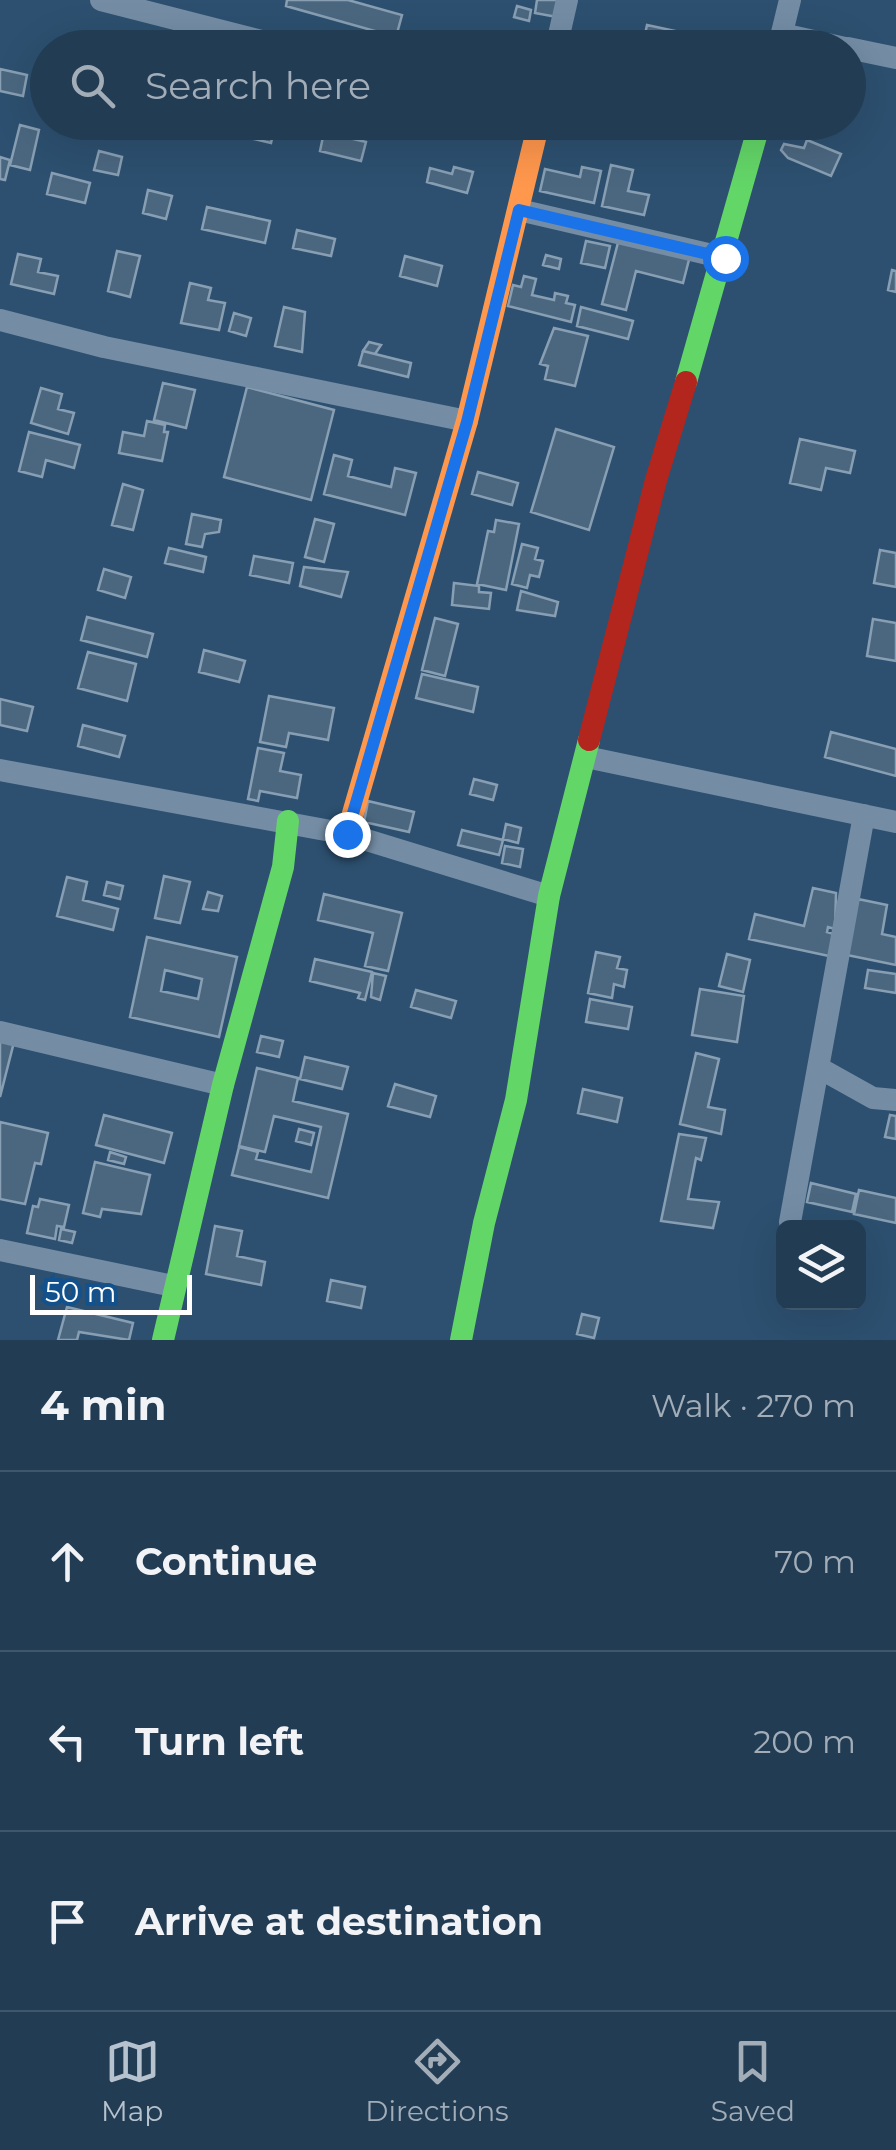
<!DOCTYPE html>
<html lang="en">
<head>
<meta charset="utf-8">
<style>
  :root { --surface:#223c54; --page:#2a435a; --text:#f1f3f6; --muted:#a2adb8; --line:#3f566b; --accent:#b6c2cd }
  body { margin:0; font-family:Montserrat,sans-serif; background:var(--page); color:var(--text) }
  .controls { position:absolute; right:30px; bottom:30px; display:grid; overflow:hidden; border-radius:15px; box-shadow:0 10px 40px #0002 }
  .controls button { width:90px; height:90px; display:grid; place-items:center; padding:0; border:0; border-bottom:2px solid var(--line); background:var(--surface); color:var(--text); font:50px sans-serif }
  .scale { position:absolute; left:30px; bottom:25px; width:162px; box-sizing:border-box; padding-left:10px; border:5px solid #fff; border-top:0; font-size:28px; line-height:35px; white-space:nowrap; color:#fff; -webkit-text-stroke:8px #12518b; paint-order:stroke }
  .stop { position:absolute; width:30px; height:30px; margin:-22px; border:8px solid #1a73e8; border-radius:50%; background:#fff }
  .stop.end { background:#1a73e8; border-color:#fff; box-shadow:0 2px 10px #0008 }
  .list { margin:0; padding:0; list-style:none }
  h2 { display:flex; justify-content:space-between; align-items:center; height:130px; margin:0; padding:0 40px; font-size:42px }
  h2 small { font-size:32px; font-weight:400; color:var(--muted) }
  .list li { display:grid; grid-template-columns:65px 1fr auto; gap:30px; align-items:center; box-sizing:border-box; height:180px; padding:0 40px; border-top:2px solid var(--line) }
  .list b { display:block; font-size:38px; white-space:nowrap }
  .list em { font-size:32px; font-style:normal; color:var(--muted) }
  .icon { flex:none; width:55px; height:55px; fill:none; stroke:currentColor; stroke-width:2; stroke-linecap:round; stroke-linejoin:round }
  .map { position:relative; flex:none; width:896px; height:1340px; overflow:hidden }
  .search { position:absolute; background:var(--surface); box-shadow:0 10px 40px #0002; left:30px; right:30px; top:30px; height:110px; display:flex; align-items:center; gap:25px; box-sizing:border-box; padding:0 35px; border-radius:55px; color:var(--muted); font-size:38px }
  .sheet { height:670px; background:var(--surface) }
  nav { display:flex; justify-content:space-around; align-items:center; box-sizing:border-box; height:140px; border-top:2px solid var(--line); background:var(--surface); font-size:28px; color:var(--muted) }
  nav a { display:grid; justify-items:center; gap:5px }
  nav .on { color:var(--accent) }
  .map>svg:first-child { display:block }
  .building { fill:#4b6780; stroke:#889fb3; stroke-width:2.5; fill-rule:evenodd }
  .lines { fill:none; stroke-linecap:round; stroke-linejoin:round }
  .street { stroke:#748da5; stroke-width:22 }
  .fast { stroke:#63d668; stroke-width:22 }
  .slow { stroke:#ff974d; stroke-width:22 }
  .jam { stroke:#b3261e; stroke-width:22 }
  .route { stroke:#1a73e8; stroke-width:12 }
</style>
</head>
<body>
<div class="map">
<svg width="896" height="1340" viewBox="0 0 896 1340">
  <rect width="100%" height="100%" fill="#2d5070"/>
  <path class="building" d="M287,0H348L402,15L396,37L286,6Z
    M537,0H560L557,17L535,13Z
    M517,6L531,10L529,21L514,17Z
    M647,25L675,31L672,45L642,48Z
    M121,34L143,39L141,48H117Z
    M448,34L474,42L472,48L443,47Z
    M0,69L27,75L23,96L0,91Z
    M181,122H212L210,130Z
    M221,122H276L271,143L219,131Z
    M327,122H349L347,131L326,126Z
    M798,122H827L824,130Z
    M20,125L39,130L30,170L10,165Z
    M324,132L366,142L361,161L320,151Z
    M807,140L841,154L831,176L788,158L781,150L784,144L804,148Z
    M99,151L122,157L118,175L94,170Z
    M0,157L10,160L5,180L0,179Z
    M611,165L633,170L628,191L649,195L644,215L602,206Z
    M454,167L473,172L467,193L427,182L430,168L452,174Z
    M582,167L601,171L594,203L540,191L545,169L580,177Z
    M52,173L90,183L85,203L47,194Z
    M148,190L172,196L166,219L143,213Z
    M207,207L270,221L265,243L202,229Z
    M297,230L335,239L331,256L293,248Z
    M620,235L691,252L683,283L636,271L626,310L602,304Z
    M586,241L610,246L605,268L581,263Z
    M117,251L140,256L130,297L108,291Z
    M18,254L41,259L38,272L58,276L54,294L11,284Z
    M546,255L561,259L559,269L543,265Z
    M405,256L442,266L437,286L400,276Z
    M892,270L896,271V292L888,290Z
    M524,276L536,279L532,295L554,300L555,293L568,296L566,303L575,305L571,322L508,306L513,285L521,287Z
    M190,283L211,288L208,300L225,303L219,330L181,323Z
    M284,307L305,312L302,352L275,346Z
    M581,307L633,321L628,339L577,326Z
    M234,313L251,318L246,336L229,331Z
    M554,328L588,336L575,386L545,379L548,366L540,364Z
    M369,342L381,345L375,354L363,351Z
    M363,351L411,363L408,377L359,365Z
    M163,383L195,390L186,428L154,420Z
    M247,387L334,410L311,500L224,477Z
    M41,388L62,394L58,409L74,413L68,434L31,423Z
    M147,421L165,425L164,432H168L162,461L119,453L123,432L144,436Z
    M556,429L614,447L589,530L531,512Z
    M29,432L80,445L74,468L46,460L42,477L19,471Z
    M800,439L855,451L850,473L826,468L821,490L790,483Z
    M334,455L352,460L348,476L391,487L395,468L416,473L405,515L324,494Z
    M478,472L518,483L512,505L472,494Z
    M123,484L143,490L133,530L112,525Z
    M192,514L221,520L219,532L205,534L202,547L186,544Z
    M315,519L334,524L324,562L305,557Z
    M496,520L519,524L506,590L477,584L488,531L494,532Z
    M522,544L538,548L535,559L543,561L539,577L530,575L527,588L512,584Z
    M169,548L206,557L203,572L165,563Z
    M880,550L896,553V587L874,583Z
    M254,556L293,563L289,583L250,575Z
    M304,567L348,572L341,597L300,586Z
    M104,569L131,577L125,598L98,590Z
    M454,583L479,586V592L491,593L489,609L452,605Z
    M521,591L558,602L555,616L517,610Z
    M87,617L153,634L147,657L81,640Z
    M435,618L458,624L445,676L422,670Z
    M873,619L896,623V661L867,656Z
    M204,650L245,661L239,682L199,672Z
    M88,652L136,664L127,701L78,688Z
    M422,674L478,687L473,712L416,698Z
    M269,696L334,708L328,740L289,733L286,747L260,742Z
    M0,699L33,707L27,731L0,725Z
    M83,725L125,736L119,757L78,746Z
    M831,732L896,749V776L825,757Z
    M258,748L284,753L280,771L301,775L297,798L260,791L258,801L248,799Z
    M474,779L497,785L493,800L470,794Z
    M368,801L414,812L409,832L364,822Z
    M506,824L521,828L518,843L503,839Z
    M462,830L503,840L499,855L458,845Z
    M505,846L523,849L520,867L502,863Z
    M164,876L190,882L180,923L155,918Z
    M67,877L87,882L83,900L118,909L113,930L57,916Z
    M107,882L123,886L120,899L104,895Z
    M813,888L836,893L835,929L828,927L827,932L834,934L829,956L749,939L755,914L804,926Z
    M208,892L222,896L218,911L203,909Z
    M324,894L402,913L388,971L365,966L373,933L318,920Z
    M858,899L887,905L882,934L896,937V965L847,955Z
    M147,937L237,957L219,1037L130,1017ZM165,970L202,979L198,999L161,991Z
    M596,952L620,957L617,968L627,970L624,987L614,984L612,998L588,993Z
    M727,954L750,960L743,992L719,986Z
    M315,959L372,972L365,1000L358,998L360,993L310,981Z
    M868,970L896,974V993L865,988Z
    M373,973L386,976L380,1000L371,997Z
    M700,989L744,996L737,1042L692,1035Z
    M416,990L456,1001L451,1018L411,1007Z
    M590,999L632,1007L628,1029L586,1022Z
    M261,1036L283,1041L279,1057L257,1052Z
    M0,1038L14,1042L0,1097Z
    M696,1053L719,1059L708,1107L725,1110L721,1134L680,1124Z
    M305,1057L348,1067L342,1089L300,1079Z
    M257,1068L298,1078L293,1101L348,1114L328,1198L232,1175L239,1147L258,1152L256,1159L311,1172L321,1127L274,1116L265,1152L239,1146Z
    M395,1084L436,1096L430,1117L388,1106Z
    M583,1089L622,1098L617,1122L578,1113Z
    M104,1115L172,1133L164,1163L96,1145Z
    M890,1115L896,1116V1139L885,1137Z
    M0,1122L48,1133L41,1164L35,1163L25,1204L0,1199Z
    M299,1129L314,1133L311,1145L296,1141Z
    M679,1134L706,1138L701,1160L696,1158L688,1199L719,1202L713,1228L661,1221Z
    M110,1152L126,1157L124,1164L108,1160Z
    M95,1162L150,1175L141,1214L102,1209L100,1217L83,1213Z
    M811,1183L856,1194L852,1212L807,1202Z
    M859,1190L896,1198V1223L854,1214Z
    M40,1199L69,1205L64,1227L57,1226L55,1239L27,1233L33,1206L38,1207Z
    M215,1226L242,1231L237,1256L265,1262L261,1285L206,1274Z
    M61,1229L75,1232L72,1243L59,1240Z
    M331,1280L365,1287L361,1308L327,1301Z
    M67,1307L133,1323L129,1340L79,1332L77,1340H58Z
    M582,1314L599,1318L594,1338L577,1334Z"/>
  <g class="lines">
    <path class="street" d="M101,0L289,48
      M782,34L845,48
      M779,45L790,0
      M556,48L567,0
      M848,48L896,58
      M519,210L725,258
      M0,320L104,347L467,421
      M586,757L896,822
      M0,770L347,834L549,896
      M0,1032L223,1085
      M821,1069L873,1098L896,1100
      M790,1222L864,815
      M0,1250L173,1286"/>
    <path class="fast" d="M686,382L760,122
      M163,1340L223,1085L283,867L288,821
      M461,1340L484,1223L516,1100L549,896L589,740"/>
    <path class="slow" d="M347,834L467,421L539,122"/>
    <path class="jam" d="M589,740L656,480L686,382"/>
  </g>
  <g class="lines">
    <path class="route" d="M347,834L467,422L519,210L725,258"/>
  </g>
</svg>
<div class="controls">
<button><svg class="icon" aria-label="layers" viewBox="0 0 24 24"><path d="M12 4l9 5-9 5-9-5zM3 14l9 5 9-5"/></svg></button>
</div>
<div class="scale">50 m</div>
<div class="stop" style="left:725px;top:258px"></div>
<div class="stop end" style="left:347px;top:834px"></div>
<div class="search"><svg class="icon" aria-label="search" viewBox="0 0 24 24"><circle cx="10" cy="10" r="6"/><path d="M15 15l6 6"/></svg>Search here</div>
</div>
<section class="sheet">
<h2>4 min<small>Walk · 270 m</small></h2>
<ul class="list">
<li><svg class="icon" aria-label="ahead" viewBox="0 0 24 24"><path d="M12 20V5M6 11l6-6 6 6"/></svg><div><b>Continue</b></div><em>70 m</em></li>
<li><svg class="icon" aria-label="left" viewBox="0 0 24 24"><path d="M17 20v-9H6M10 6l-5 5 5 5"/></svg><div><b>Turn left</b></div><em>200 m</em></li>
<li><svg class="icon" aria-label="arrive" viewBox="0 0 24 24"><path d="M6 21V4h12l-3 4 3 4H6"/></svg><div><b>Arrive at destination</b></div></li>
</ul>
</section>
<nav>
<a class="on"><svg class="icon" aria-label="map" viewBox="0 0 24 24"><path d="M3 6l6-2 6 2 6-2v14l-6 2-6-2-6 2zM9 4v14M15 6v14"/></svg>Map</a>
<a><svg class="icon" aria-label="directions" viewBox="0 0 24 24"><path d="M12 3l9 9-9 9-9-9zM9 14v-3h6M13 9l2 2-2 2"/></svg>Directions</a>
<a><svg class="icon" aria-label="saved" viewBox="0 0 24 24"><path d="M7 4h10v16l-5-4-5 4z"/></svg>Saved</a>
</nav>
</body>
</html>
